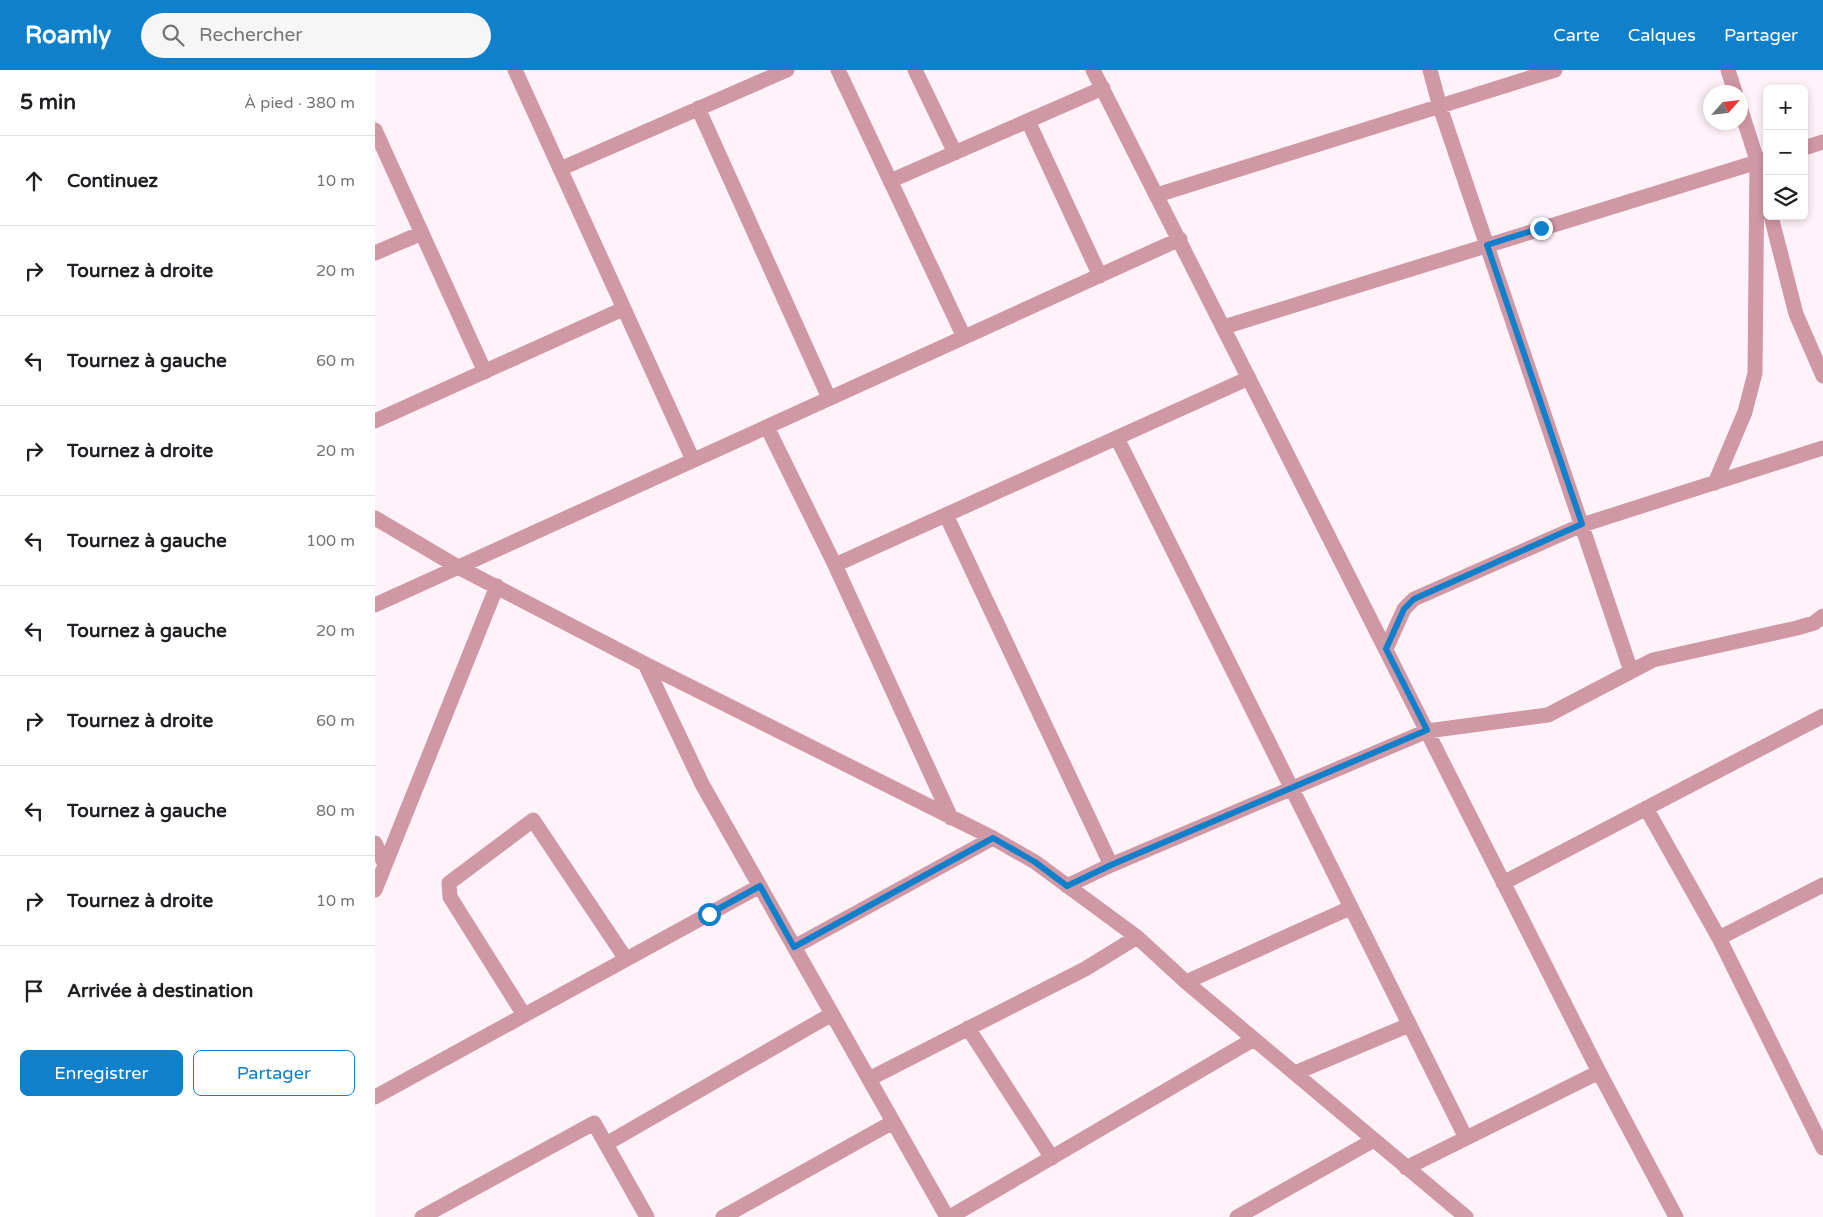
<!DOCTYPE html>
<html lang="fr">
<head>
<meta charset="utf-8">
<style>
  :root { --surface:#fff; --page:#f6f6f6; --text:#202124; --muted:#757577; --line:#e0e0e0; --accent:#0f80c9 }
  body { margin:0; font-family:"Varela Round",sans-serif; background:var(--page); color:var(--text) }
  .controls { position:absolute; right:15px; top:15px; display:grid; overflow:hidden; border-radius:8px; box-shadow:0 2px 8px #0003 }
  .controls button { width:45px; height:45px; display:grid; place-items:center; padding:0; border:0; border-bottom:1px solid var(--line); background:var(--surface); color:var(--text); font:25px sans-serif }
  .compass { position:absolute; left:1328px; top:15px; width:45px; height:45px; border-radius:50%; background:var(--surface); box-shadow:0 2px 8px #0003; rotate:63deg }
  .stop { position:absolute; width:15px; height:15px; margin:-11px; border:4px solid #0f80c9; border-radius:50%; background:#fff }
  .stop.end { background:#0f80c9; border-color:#fff; box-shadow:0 1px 5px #0008 }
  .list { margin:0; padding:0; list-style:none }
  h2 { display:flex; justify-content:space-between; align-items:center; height:65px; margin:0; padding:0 20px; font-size:21px }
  h2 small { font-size:16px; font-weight:400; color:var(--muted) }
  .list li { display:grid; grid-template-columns:32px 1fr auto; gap:15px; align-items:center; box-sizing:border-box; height:90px; padding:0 20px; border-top:1px solid var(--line) }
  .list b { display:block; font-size:19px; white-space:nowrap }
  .list em { font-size:16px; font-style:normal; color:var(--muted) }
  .actions { display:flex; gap:10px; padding:15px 20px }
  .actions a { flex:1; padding:11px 0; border:1px solid var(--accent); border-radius:8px; text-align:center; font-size:18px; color:var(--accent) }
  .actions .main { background:var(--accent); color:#fff }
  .icon { flex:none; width:28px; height:28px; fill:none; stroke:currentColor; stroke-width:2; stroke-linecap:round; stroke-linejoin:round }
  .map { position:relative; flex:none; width:1448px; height:1147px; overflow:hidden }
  header { display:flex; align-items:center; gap:30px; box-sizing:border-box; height:70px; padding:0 25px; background:var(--accent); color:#fff }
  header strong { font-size:24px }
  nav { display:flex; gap:28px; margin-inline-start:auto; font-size:18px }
  .search { width:350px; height:45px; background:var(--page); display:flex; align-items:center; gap:12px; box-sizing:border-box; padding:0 18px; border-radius:28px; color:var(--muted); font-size:19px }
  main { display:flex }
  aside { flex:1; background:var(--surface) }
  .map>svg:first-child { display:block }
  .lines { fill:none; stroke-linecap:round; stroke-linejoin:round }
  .minor { stroke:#d097a5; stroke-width:15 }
  .route { stroke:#0f80c9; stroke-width:6 }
</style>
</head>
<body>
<header>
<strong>Roamly</strong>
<div class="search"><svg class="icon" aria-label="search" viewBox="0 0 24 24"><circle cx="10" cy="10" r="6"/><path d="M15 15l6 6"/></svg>Rechercher</div>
<nav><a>Carte</a><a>Calques</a><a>Partager</a></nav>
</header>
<main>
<aside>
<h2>5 min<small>À pied · 380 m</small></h2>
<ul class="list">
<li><svg class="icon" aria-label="ahead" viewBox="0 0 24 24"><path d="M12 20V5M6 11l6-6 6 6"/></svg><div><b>Continuez</b></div><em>10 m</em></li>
<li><svg class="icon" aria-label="right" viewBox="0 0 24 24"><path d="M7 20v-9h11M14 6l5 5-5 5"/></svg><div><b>Tournez à droite</b></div><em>20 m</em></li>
<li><svg class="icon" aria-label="left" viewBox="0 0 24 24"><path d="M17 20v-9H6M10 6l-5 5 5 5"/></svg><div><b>Tournez à gauche</b></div><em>60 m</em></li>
<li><svg class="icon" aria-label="right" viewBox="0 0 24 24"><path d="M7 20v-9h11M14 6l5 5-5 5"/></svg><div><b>Tournez à droite</b></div><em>20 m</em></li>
<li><svg class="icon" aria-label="left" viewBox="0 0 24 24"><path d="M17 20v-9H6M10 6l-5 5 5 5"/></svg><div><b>Tournez à gauche</b></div><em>100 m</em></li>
<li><svg class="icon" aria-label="left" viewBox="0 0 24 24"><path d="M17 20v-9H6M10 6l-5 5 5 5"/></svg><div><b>Tournez à gauche</b></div><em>20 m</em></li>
<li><svg class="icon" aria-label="right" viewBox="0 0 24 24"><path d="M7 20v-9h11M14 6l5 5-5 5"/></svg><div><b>Tournez à droite</b></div><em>60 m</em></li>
<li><svg class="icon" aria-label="left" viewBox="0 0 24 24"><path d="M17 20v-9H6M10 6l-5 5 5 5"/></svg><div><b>Tournez à gauche</b></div><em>80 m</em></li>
<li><svg class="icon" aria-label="right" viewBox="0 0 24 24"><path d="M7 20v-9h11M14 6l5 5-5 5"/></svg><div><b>Tournez à droite</b></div><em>10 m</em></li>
<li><svg class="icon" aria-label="arrive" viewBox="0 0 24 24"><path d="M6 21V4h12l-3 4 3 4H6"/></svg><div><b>Arrivée à destination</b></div></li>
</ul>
<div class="actions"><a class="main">Enregistrer</a><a>Partager</a></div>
</aside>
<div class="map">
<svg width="1448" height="1147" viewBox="0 0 1448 1147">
  <rect width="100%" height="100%" fill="#fff2f9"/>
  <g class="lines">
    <path class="minor" d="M140,0L318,390
      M463,0L589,267
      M540,0L580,83
      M718,0L1224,1002L1301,1147
      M1055,0L1065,37L1256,601
      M1353,0L1360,22
      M323,38L454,328
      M1366,40L1385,100
      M653,51L725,206
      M0,60L110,302
      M1429,78L1448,72
      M185,99L412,0
      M515,111L728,18
      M782,125L1180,0
      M1396,146L1421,244L1448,306
      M0,183L47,163
      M849,257L1392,89
      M0,351L248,239
      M392,357L460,495L576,748
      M742,368L1091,1068
      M1340,413L1370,342L1380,303L1382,92
      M571,445L736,795
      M0,448L83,497L270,594L618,768L660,792L762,867L811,912L1091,1147
      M460,495L874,308
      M0,535L805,169
      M1011,579L1029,539L1039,529L1207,455L1448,378
      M270,594L327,714L572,1147
      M1271,738L1344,868L1448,1078
      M0,773L10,795
      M1128,813L1448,646
      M692,816L736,795L1052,661L1173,645L1278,590L1422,558L1439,553L1448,546
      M0,820L122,516
      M1344,868L1448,815
      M419,877L618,768
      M811,912L975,838
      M149,945L75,827L74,813L158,750L251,889
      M593,958L677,1088
      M920,1003L1034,955
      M494,1009L710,899L762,867
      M0,1027L385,816
      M231,1074L457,944
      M1031,1098L1224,1002
      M47,1147L219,1053L272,1147
      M348,1147L518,1052
      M575,1147L879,969
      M862,1147L999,1070"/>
  </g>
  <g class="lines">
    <path class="route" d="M334,844L385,816L419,877L618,768L660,792L692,816L736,795L1052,660L1011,579L1029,539L1039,529L1207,454L1112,175L1166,158"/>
  </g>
</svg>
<div class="controls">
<button>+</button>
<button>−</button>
<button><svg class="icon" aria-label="layers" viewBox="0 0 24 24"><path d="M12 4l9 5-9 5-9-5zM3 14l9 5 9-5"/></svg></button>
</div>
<svg class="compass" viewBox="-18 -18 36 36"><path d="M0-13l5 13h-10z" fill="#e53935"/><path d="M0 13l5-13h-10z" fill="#757577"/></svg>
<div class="stop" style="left:334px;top:844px"></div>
<div class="stop end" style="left:1166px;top:158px"></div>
</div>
</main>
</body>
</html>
